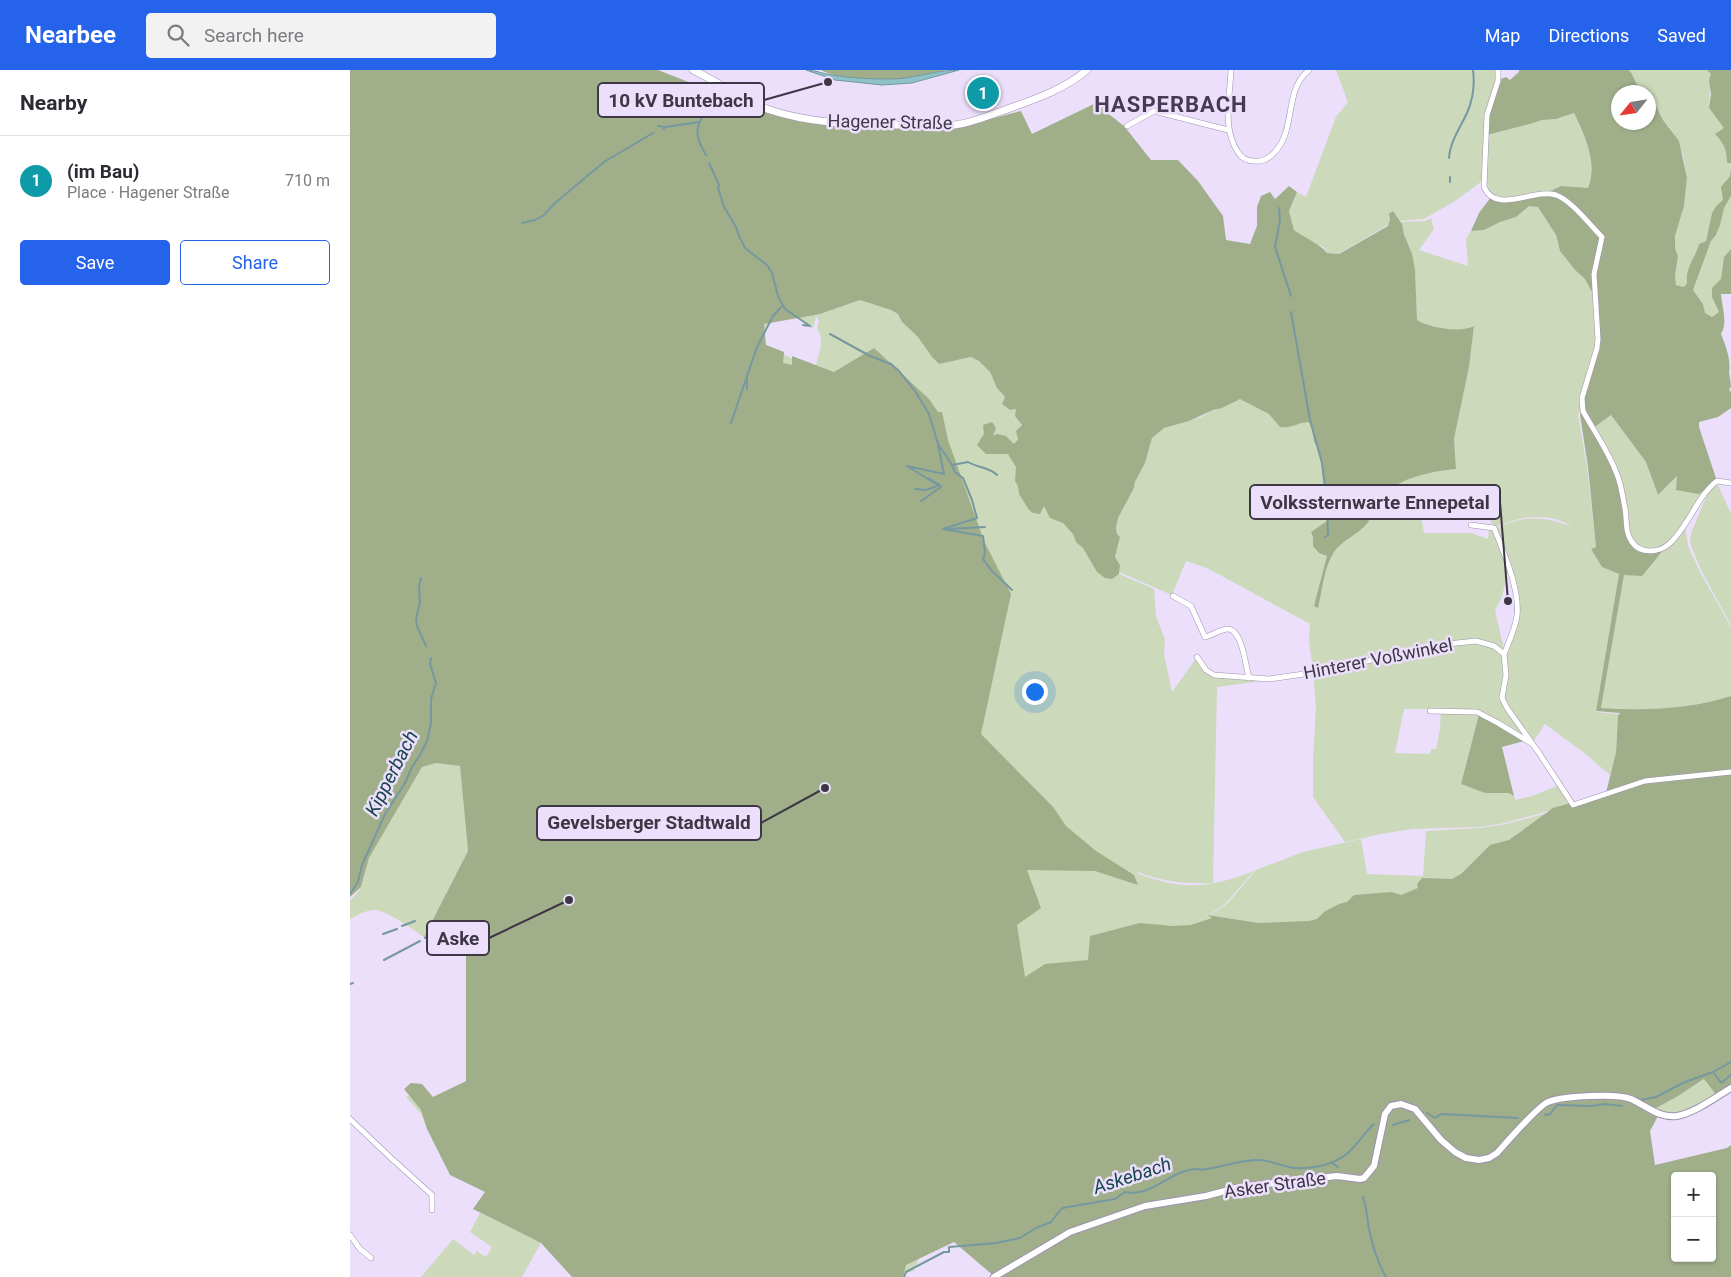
<!DOCTYPE html>
<html lang="en">
<head>
<meta charset="utf-8">
<style>
  :root { --surface:#fff; --page:#f2f2f3; --text:#2b2b33; --muted:#7c7c81; --line:#e1e1e2; --accent:#2563eb }
  body { margin:0; font-family:Roboto,sans-serif; background:var(--page); color:var(--text) }
  .controls { position:absolute; right:15px; bottom:15px; display:grid; overflow:hidden; border-radius:5px; box-shadow:0 1px 4px #0004 }
  .controls button { width:45px; height:45px; display:grid; place-items:center; padding:0; border:0; border-bottom:1px solid var(--line); background:var(--surface); color:var(--text); font:25px sans-serif }
  .compass { position:absolute; left:1261px; top:15px; width:45px; height:45px; border-radius:50%; background:var(--surface); box-shadow:0 1px 4px #0004; rotate:240deg }
  .you { position:absolute; left:684px; top:621px; width:18px; height:18px; margin:-12px; border:4px solid #fff; border-radius:50%; background:#1a73e8; box-shadow:0 0 0 8px #1a73e833 }
  .badge { display:grid; place-items:center; width:32px; height:32px; border-radius:50%; background:var(--accent); color:#fff; font-size:16px; font-weight:700 }
  .pin { position:absolute; translate:-50% -50%; border:2px solid #fff; box-shadow:0 1px 5px #0006 }
  .list { margin:0; padding:0; list-style:none }
  h2 { display:flex; justify-content:space-between; align-items:center; height:65px; margin:0; padding:0 20px; font-size:21px }
  h2 small { font-size:16px; font-weight:400; color:var(--muted) }
  .list li { display:grid; grid-template-columns:32px 1fr auto; gap:15px; align-items:center; box-sizing:border-box; height:90px; padding:0 20px; border-top:1px solid var(--line) }
  .list b { display:block; font-size:19px; white-space:nowrap }
  .list p { margin:0; font-size:16px; white-space:nowrap; color:var(--muted) }
  .list em { font-size:16px; font-style:normal; color:var(--muted) }
  .actions { display:flex; gap:10px; padding:15px 20px }
  .actions a { flex:1; padding:11px 0; border:1px solid var(--accent); border-radius:5px; text-align:center; font-size:18px; color:var(--accent) }
  .actions .main { background:var(--accent); color:#fff }
  .icon { flex:none; width:28px; height:28px; fill:none; stroke:currentColor; stroke-width:2; stroke-linecap:round; stroke-linejoin:round }
  .map { position:relative; flex:none; width:1381px; height:1207px; overflow:hidden }
  header { display:flex; align-items:center; gap:30px; box-sizing:border-box; height:70px; padding:0 25px; background:var(--accent); color:#fff }
  header strong { font-size:24px }
  nav { display:flex; gap:28px; margin-inline-start:auto; font-size:18px }
  .search { width:350px; height:45px; background:var(--page); display:flex; align-items:center; gap:12px; box-sizing:border-box; padding:0 18px; border-radius:5px; color:var(--muted); font-size:19px }
  main { display:flex }
  aside { flex:1; background:var(--surface) }
  .map>svg:first-child { display:block }
  .green { fill:#ccd9ba; fill-rule:evenodd }
  .forest { fill:#a0af8a; fill-rule:evenodd }
  .water { fill:#8ec1c8; stroke:#7698a1 }
  .lines { fill:none; stroke-linecap:round; stroke-linejoin:round }
  .stream { stroke:#7698a1; stroke-width:2 }
  .minor-casing { stroke:#9e91b2; stroke-width:6 }
  .tertiary-casing { stroke:#9e91b2; stroke-width:8 }
  .secondary-casing { stroke:#9e91b2; stroke-width:8 }
  .minor { stroke:#fff; stroke-width:5 }
  .tertiary { stroke:#fff; stroke-width:6 }
  .secondary { stroke:#fff; stroke-width:7 }
  .labels { text-anchor:middle; stroke-width:5; stroke-linejoin:round; paint-order:stroke }
  .street-label { font-size:18px; fill:#3d3745; stroke:#ebdffc }
  .water-label { font-size:19px; font-style:italic; fill:#18464c; stroke:#ebdffc }
  .district-label { font-size:22px; font-weight:bold; letter-spacing:1px; fill:#463a56; stroke:#ebdffc }
  .leader { fill:none; stroke:#3d3745; stroke-width:2 }
  .callout-dot { fill:#3d3745; stroke:#ebdffc; stroke-width:2 }
  .callout { fill:#ebdffc; stroke:#3d3745; stroke-width:2 }
  .callout-label { font-size:19px; text-anchor:middle; font-weight:bold; fill:#3d3745 }
</style>
</head>
<body>
<header>
<strong>Nearbee</strong>
<div class="search"><svg class="icon" aria-label="search" viewBox="0 0 24 24"><circle cx="10" cy="10" r="6"/><path d="M15 15l6 6"/></svg>Search here</div>
<nav><a>Map</a><a>Directions</a><a>Saved</a></nav>
</header>
<main>
<aside>
<h2>Nearby<small></small></h2>
<ul class="list">
<li><span class="badge" style="background:#0f9aa8">1</span><div><b>(im Bau)</b><p>Place · Hagener Straße</p></div><em>710 m</em></li>
</ul>
<div class="actions"><a class="main">Save</a><a>Share</a></div>
</aside>
<div class="map">
<svg width="1381" height="1207" viewBox="0 0 1381 1207">
  <rect width="100%" height="100%" fill="#ebdffc"/>
  <path class="green" d="M0,0L470,244L510,230L541,240L548,244L552,252L568,267L588,294L621,287L629,291L640,302L647,317L655,327L652,334L660,340L666,339C672,353 674,361 664,374L673,401L915,242L962,359L964,372L969,379L975,420L978,424L971,443L978,451L961,462L963,468L977,486L968,537C972,517 974,493 988,477C996,468 1007,464 1015,456C1021,450 1023,439 1028,432C1046,407 1077,403 1106,398L1104,369L1119,297L1124,256C1108,263 1082,259 1067,250L1065,199L1051,152L1075,151L1081,148L1084,159L1069,180L1118,196L1116,169L1121,161L1134,160L1150,152L1166,147L1179,135L1188,137L1206,165L1210,181L1226,201L1235,209L1245,229L1246,277L1231,339L1228,345L1237,397L1246,477L1241,479L1252,497L1269,504L1246,641V642L1269,644L1268,646L1266,682L1260,705L1233,682L1195,654L1182,674L1152,627L1155,584L1166,553L1163,509L1144,459C1173,445 1193,446 1223,457C1199,441 1168,446 1144,458L1137,443L1103,424H1067L1074,463H1121L1138,469L1139,459L1143,460L1158,501L1152,527L1145,540L1154,580L1153,581L1126,570L963,602L959,570L960,554L857,498L836,491L822,525L769,502L770,495L765,487L770,467L767,464L766,458L768,448L784,418L785,412L795,393L802,368L814,358L851,347L863,340L872,338L884,332L795,358L758,468L766,505L769,504L804,519L806,546L815,570L814,584L822,622L847,587L863,606L919,610L867,617L863,813C836,814 813,812 788,802L787,803C832,821 860,818 904,801L876,833L859,845L919,859L950,852L909,853L860,845L878,833L906,800L953,782L1011,769L1017,804L1073,806L1076,761L1130,758L1156,754L1197,743L1166,765L1305,1028L1296,1055L1301,1064L1295,1070L1303,1097L1381,1081V1207L606,1171L573,1178L564,1201L555,1203L554,1207H245L77,1058L71,1044L56,1027L72,1018L77,1031L135,1019L126,752L0,237ZM438,240L463,259L466,246L469,251L467,259C475,269 469,283 466,295L484,302L524,279L540,293L482,310L407,270L418,256ZM1325,1106H1362V1188H1325Z
    M986,0H1147V11L1137,45L1135,109L1105,131L1074,149L1050,151L1046,144L1040,149L1038,155L988,184L977,183L974,177L965,174L944,160L939,141L947,122L956,127L986,47L998,32Z
    M1279,0H1357L1361,4L1359,38L1375,58L1372,71L1377,81V92L1381,93L1380,106L1375,111L1373,131L1366,136L1362,143L1356,171L1349,174C1345,190 1335,197 1337,213L1334,217L1326,215L1325,206L1328,186L1325,178V165L1334,136L1337,108L1333,84L1320,58L1313,50L1307,38L1299,29L1298,22H1292C1286,16 1285,7 1279,0Z
    M1224,43C1235,66 1248,93 1238,119L1211,116L1196,123L1146,129L1136,117L1137,65L1180,54L1192,50L1206,49Z
    M1381,126V179L1374,187L1371,209L1362,227L1369,242L1362,247L1355,243L1353,234L1343,220L1361,171C1372,159 1368,149 1374,136C1376,133 1379,129 1381,126Z
    M1261,345L1296,392L1308,425L1328,405L1326,420L1357,419L1347,436L1315,477L1299,480L1283,473L1243,358Z
    M1368,415L1381,444V555L1351,500L1340,473L1341,463L1360,418Z
    M1335,455L1338,476L1350,502L1381,557V626C1339,639 1295,641 1251,638L1274,505L1315,478Z
    M1126,572L1135,573L1153,584L1155,605L1151,624L1180,673L1136,645L1078,639H1054L1045,683L1080,684L1081,679H1086L1090,659L1091,642L1129,644L1111,714L1135,723H1159L1164,726L1165,730L1182,726L1207,716L1219,735L1155,753L1130,757L1063,759L1036,763L995,772L963,727V689L966,636L963,604L1087,577Z
    M86,693L110,696L118,781L74,867C62,859 39,842 26,840C17,839 8,845 0,849V831L11,818L19,788L72,697Z
    M1355,1009L1367,1026L1339,1040L1326,1044L1301,1041L1328,1026Z
    M130,1143L191,1173L172,1207H71L103,1169L124,1185L127,1181L136,1187L142,1177L120,1162Z"/>
  <path class="forest" d="M0,0H308L384,30L493,57L606,58L671,41L682,64L750,31L760,45L774,56L801,90H828L848,111L873,146L876,170L900,174L907,156V137L911,126L920,122L925,129L939,116L947,122L939,141L944,160C952,166 973,176 977,183L989,184L1038,156L1040,149L1039,144L1043,141L1052,154L1054,164L1062,184L1065,199L1067,250C1080,258 1110,263 1124,256L1119,297L1104,369L1106,399C1078,402 1045,408 1028,432C1023,439 1021,450 1015,456C1007,464 996,469 988,477C974,493 973,517 968,538L964,536L977,486L969,483L963,476V468L961,462L977,451L971,443L978,424L975,420L969,379L964,372L962,359L959,352C948,352 941,359 930,357L919,344L890,329L872,338L863,340L839,351L814,358L802,368L795,393L785,412L784,418L768,448L766,458L767,464L770,467L765,487L770,495L769,504L762,509L755,508L747,502L733,478L726,472L723,464L713,453L700,448L694,436L690,444L683,443L679,440L669,424L668,416L665,411L666,397L658,384H636L627,375L634,364L633,355L642,352L646,358L643,366L647,364L656,366L664,374L668,369L666,361L672,355L665,346L666,339L660,340L652,334L655,327L647,318L640,302L629,291L621,287L589,294L582,287L568,267L552,252L548,244L541,240L510,230L470,244L414,254L416,275L434,282L433,293L442,295V286L484,302L524,278L579,329L588,342H592L598,370L634,471L661,524L631,664L703,737L716,756L746,781L784,805L788,815L745,801L677,800L691,838L667,855L675,907L695,894L738,890L740,866L790,853L822,856L841,855L862,848L858,845L909,853L959,851L967,849L974,842L989,834L997,832L1004,825L1042,822L1051,825L1068,818L1067,814L1072,808L1102,809L1111,804L1140,775L1159,770L1203,738L1256,723L1266,682L1268,646L1270,643L1246,641L1269,504L1252,497L1241,479L1246,477L1238,397L1230,345L1247,278L1246,230L1235,209L1226,201L1210,181L1206,165L1188,137L1179,136L1166,147L1150,152L1134,160L1121,161L1129,143L1141,127L1146,130L1194,124L1211,116L1238,118C1248,93 1235,66 1224,43L1206,49L1192,50L1180,54L1137,65L1138,45L1148,10L1156,7L1160,10L1169,2V0H1279C1285,7 1286,16 1292,22H1268V52H1298L1299,29L1307,38L1313,50L1329,71L1337,108L1334,136L1325,166V178L1328,186L1325,206L1326,215L1334,217L1337,213C1335,197 1345,189 1349,174L1356,171L1362,143L1366,136L1373,130L1371,117L1380,106L1381,98V126L1374,138L1370,155L1366,165L1361,171L1343,220L1353,234L1355,243L1362,247L1369,242L1362,227V218L1371,209L1374,187L1381,179V224H1371C1372,238 1378,252 1371,264C1376,277 1381,289 1379,302L1381,316L1379,320L1381,322V338L1368,347L1349,352V357L1367,411L1349,424L1326,420L1327,406L1308,425L1296,392L1261,345L1242,359L1259,391L1270,418L1279,469L1299,482L1315,478L1292,506L1274,505L1251,638C1295,641 1340,639 1381,626V1018L1367,1026L1354,1009L1328,1026L1301,1041L1308,1046L1300,1061L1305,1095L1377,1078L1381,1075V1207H645L604,1172L556,1195L553,1207H222L191,1173L123,1139L135,1122L100,1105L77,1059L71,1040L54,1019L61,1013L72,1014L83,1027L116,1011V878L83,871L74,867L118,781L110,696L86,693L72,697L19,788L11,817L0,827ZM1325,1106H1362V1188H1325Z
    M471,0H596C582,3 568,8 554,9C531,11 491,11 471,0Z
    M1357,0H1381V93H1377C1377,80 1374,73 1365,64L1374,58L1359,38L1361,24L1359,10L1361,4Z
    M1129,644L1174,671L1152,677L1164,726L1159,723H1135L1111,714Z"/>
  <path class="water" d="M456,0C466,0 473,4 482,5C500,8 518,9 536,9C561,10 584,0 609,0L562,13L532,15L485,10Z"/>
  <g class="lines">
    <path class="stream" d="M308,56L316,57
      M313,59L316,57L349,52
      M356,85C353,80 349,73 348,67C343,48 368,37 362,19
      M1099,88C1100,72 1110,58 1117,43C1123,29 1125,15 1123,0
      M359,93L369,115L368,118L374,137L386,157L389,166L395,178L417,195L422,203L428,226L435,239L460,256
      M1100,112V107
      M929,138L930,150L925,177L941,226
      M172,153L185,150L194,145L205,133L254,92L303,63
      M941,242L960,350L972,393L977,434L978,465L975,467
      M453,255L460,256
      M480,264L520,286L541,294L549,301L565,321L579,344L588,374L602,395L605,402L613,408L622,430L627,448L593,459L633,466L635,483L633,489L641,500L662,520
      M397,304V319
      M381,353L407,277L423,246L432,236
      M602,395L618,392C628,398 639,397 647,405
      M565,419L576,420L590,415L578,408
      M571,431L591,417L557,396L594,404L588,375
      M597,459L635,457
      M71,508L69,518L70,532L66,549L67,556L76,576
      M0,824L8,812L12,795L35,744L55,713L62,697L70,685L77,671L81,653V629L86,613L80,594L81,588
      M52,856L65,851
      M33,864L47,859
      M75,868L89,867L101,861L104,853L107,851
      M100,868L101,861
      M34,890L70,871
      M0,914L3,913
      M1363,1002L1371,1013L1381,1005
      M1290,1030L1306,1027L1335,1012L1363,1002L1381,992
      M1077,1043L1085,1048L1091,1044L1168,1048
      M1195,1045L1200,1044L1207,1035L1241,1036L1255,1034L1272,1036
      M1043,1055L1059,1050
      M982,1093L988,1097
      M1013,1127C1017,1138 1017,1148 1019,1159C1022,1174 1028,1193 1036,1207
      M554,1207L556,1202L594,1182H599V1177L646,1173L670,1168L686,1158L701,1152L712,1138L765,1129L775,1122C800,1128 820,1101 845,1099C849,1099 853,1100 857,1099C874,1096 892,1090 909,1090C919,1090 929,1095 939,1097C950,1100 972,1097 983,1092C1003,1084 1010,1067 1024,1054"/>
    <defs>
      <path id="minor" d="M881,0C880,27 872,59 888,82C892,89 897,91 904,91C913,92 918,89 924,83C947,60 933,21 959,0
        M1148,0V11L1137,45L1134,117C1146,145 1184,118 1206,125C1222,131 1240,155 1252,167L1244,204L1248,269L1247,278L1232,328L1233,341C1244,361 1258,381 1266,402C1271,413 1273,427 1275,439C1277,450 1275,463 1282,472C1290,484 1309,483 1319,474C1339,456 1347,426 1367,411L1381,413
        M777,56L804,41L878,60
        M1121,455L1144,458C1154,483 1170,519 1167,546C1165,559 1159,572 1154,584
        M823,526L841,536L855,567C862,565 870,560 877,559C892,557 896,598 899,608
        M1154,584L1156,605L1152,628L1157,638L1189,683L1223,735L1295,711L1381,702
        M847,587L856,600L864,605L919,609L968,602L1088,575L1126,571L1144,576L1154,584
        M1080,641L1127,642L1148,653L1181,673
        M0,1049L41,1088L82,1125V1140
        M0,1165L10,1179L21,1188"/>
      <path id="tertiary" d="M644,1207L720,1162L795,1136L856,1126L890,1117L987,1106L1010,1109L1014,1108L1024,1096L1035,1044L1041,1036L1051,1034L1065,1039L1091,1070L1105,1082L1116,1088L1129,1090L1139,1088L1147,1083C1156,1073 1189,1035 1198,1032C1213,1026 1267,1023 1281,1029C1297,1036 1308,1048 1327,1046C1344,1043 1366,1027 1381,1018"/>
      <path id="secondary" d="M343,0C369,12 393,31 420,40C462,54 505,54 548,55C566,55 586,57 605,55C621,53 637,46 652,41C682,30 712,21 737,0"/>
    </defs>
    <use href="#minor" class="minor-casing"/>
    <use href="#tertiary" class="tertiary-casing"/>
    <use href="#secondary" class="secondary-casing"/>
    <use href="#minor" class="minor"/>
    <use href="#tertiary" class="tertiary"/>
    <use href="#secondary" class="secondary"/>
  </g>
  <g class="labels">
    <g class="street-label">
      <text transform="translate(540 52) rotate(1)" y="6">Hagener Straße</text>
      <text transform="translate(1028 589) rotate(-11)" y="6">Hinterer Voßwinkel</text>
      <text transform="translate(925 1115) rotate(-8)" y="6">Asker Straße</text>
    </g>
    <g class="water-label">
      <text transform="translate(41 703) rotate(-63)" y="7">Kipperbach</text>
      <text transform="translate(782 1105) rotate(-18)" y="7">Askebach</text>
    </g>
    <g class="district-label">
      <text x="821" y="42">HASPERBACH</text>
    </g>
  </g>
  <path class="leader" d="M478 12L414 30M1158 531L1150 432M475 718L411 753M219 830L139 868"/>
  <g class="callout-dot">
    <circle cx="478" cy="12" r="5"/>
    <circle cx="1158" cy="531" r="5"/>
    <circle cx="475" cy="718" r="5"/>
    <circle cx="219" cy="830" r="5"/>
  </g>
  <g class="callout">
    <rect x="248" y="13" width="166" height="34" rx="5"/>
    <rect x="900" y="415" width="250" height="34" rx="5"/>
    <rect x="187" y="736" width="224" height="34" rx="5"/>
    <rect x="77" y="851" width="62" height="34" rx="5"/>
  </g>
  <g class="callout-label">
    <text x="331" y="37">10 kV Buntebach</text>
    <text x="1025" y="439">Volkssternwarte Ennepetal</text>
    <text x="299" y="759">Gevelsberger Stadtwald</text>
    <text x="108" y="875">Aske</text>
  </g>
</svg>
<div class="controls">
<button>+</button>
<button>−</button>
</div>
<svg class="compass" viewBox="-18 -18 36 36"><path d="M0-13l5 13h-10z" fill="#e53935"/><path d="M0 13l5-13h-10z" fill="#7c7c81"/></svg>
<div class="you"></div>
<div class="pin badge" style="left:633px;top:23px;background:#0f9aa8">1</div>
</div>
</main>
</body>
</html>
